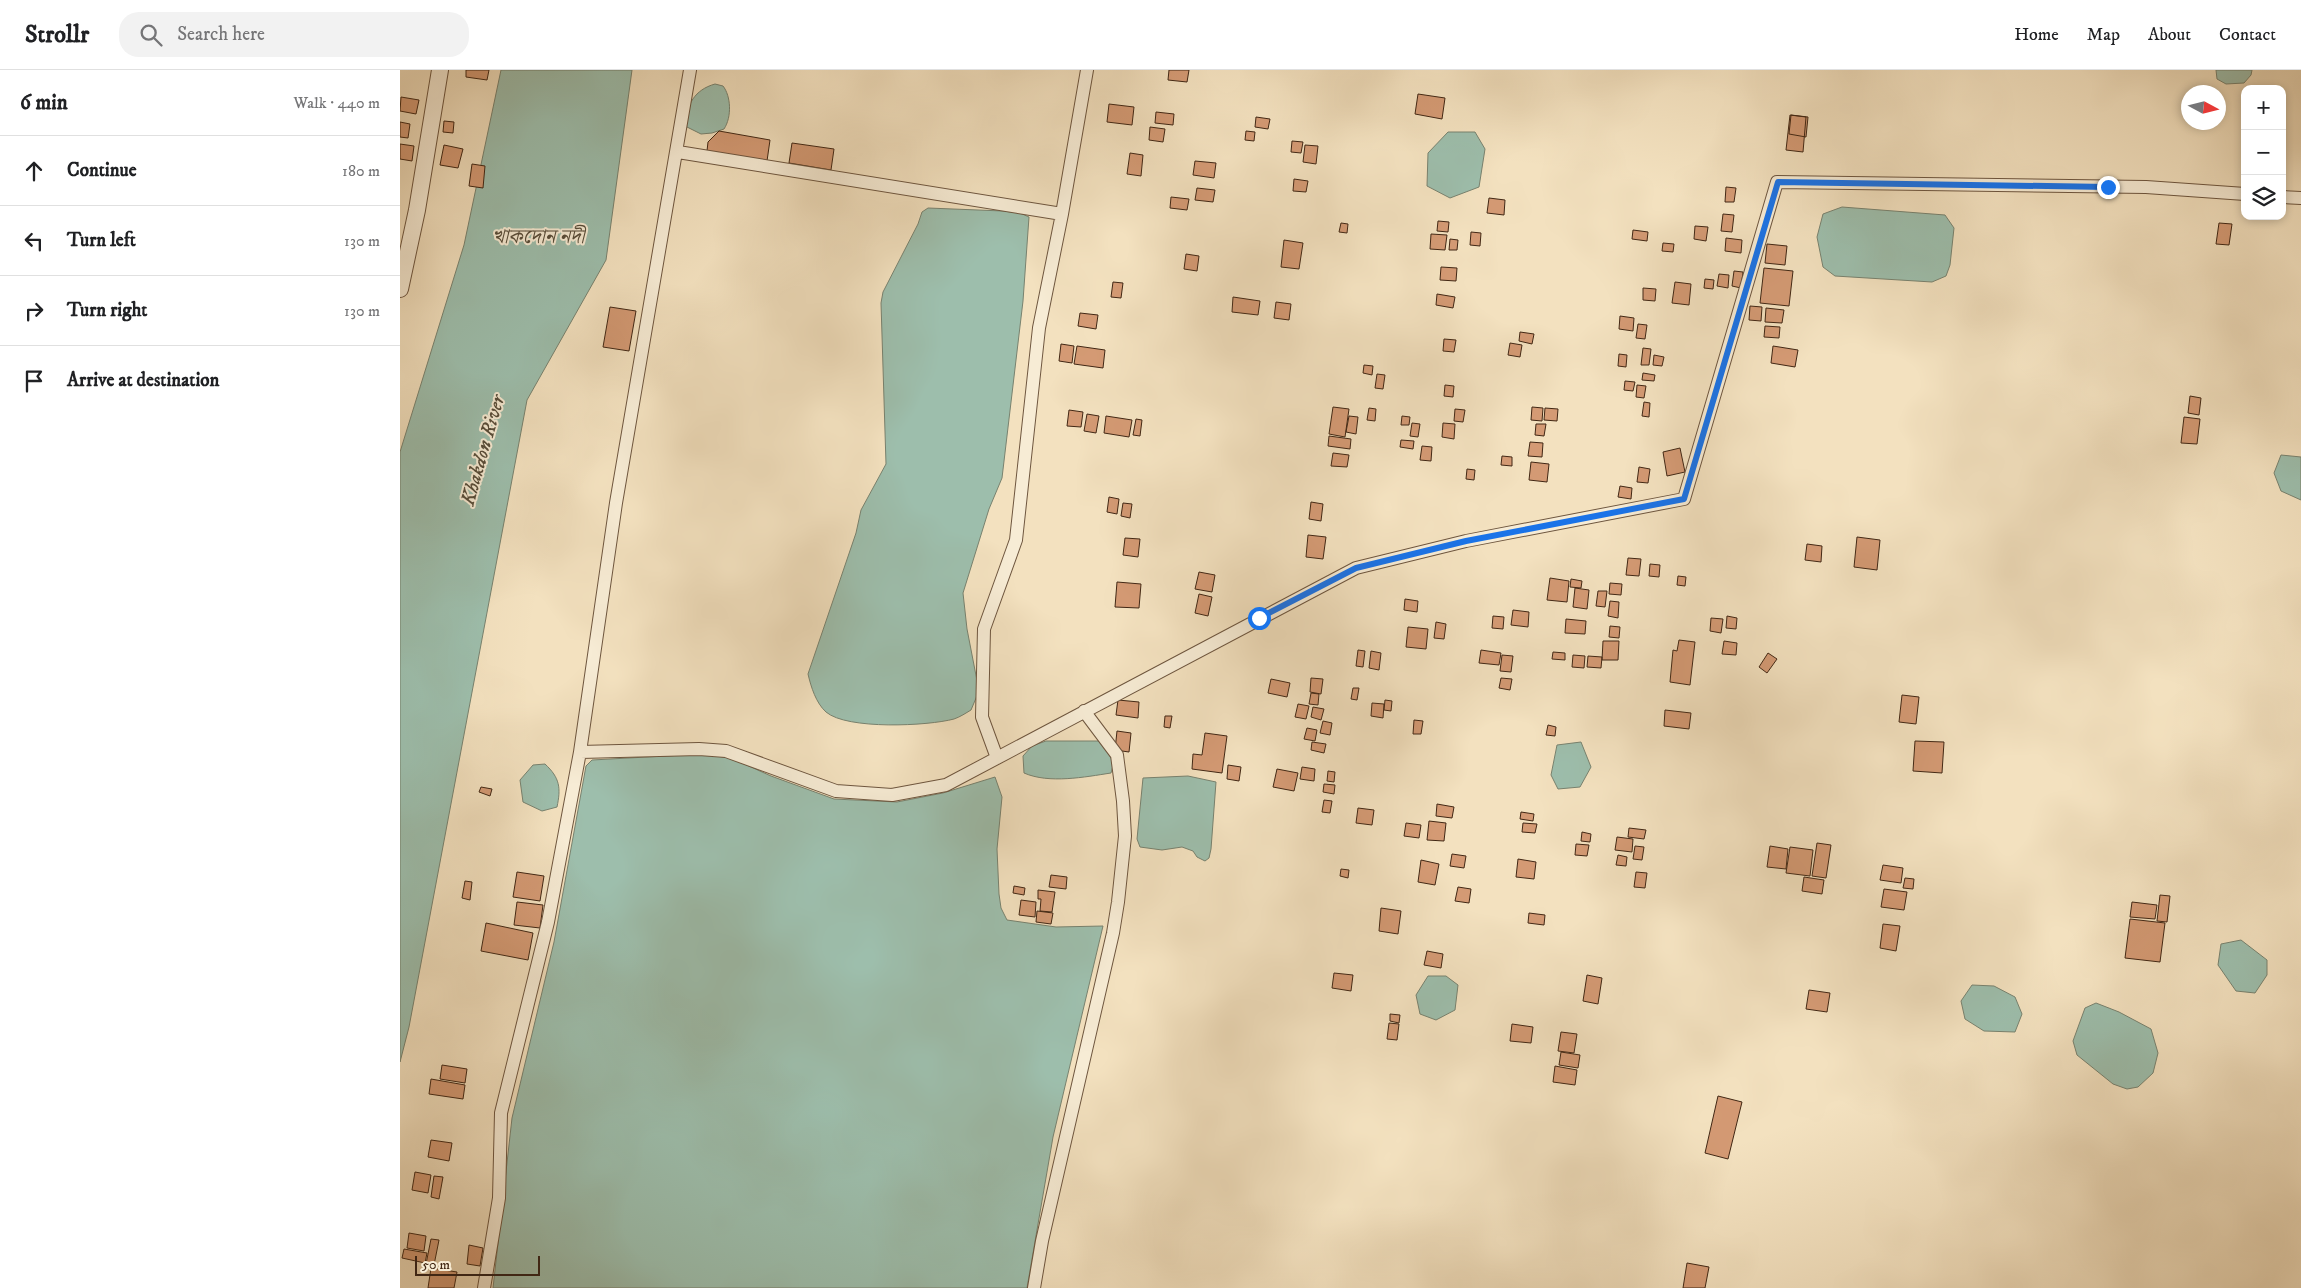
<!DOCTYPE html>
<html lang="en">
<head>
<meta charset="utf-8">
<style>
  :root { --surface:#fff; --page:#f2f2f2; --text:#202124; --muted:#757577; --line:#e0e0e0 }
  body { margin:0; font-family:"IM FELL DW Pica","Noto Serif Bengali",serif; background:var(--page); color:var(--text) }
  .controls { position:absolute; right:15px; top:15px; display:grid; overflow:hidden; border-radius:10px; box-shadow:0 2px 8px #0003 }
  .controls button { width:45px; height:45px; display:grid; place-items:center; padding:0; border:0; border-bottom:1px solid var(--line); background:var(--surface); color:var(--text); font:25px sans-serif }
  .compass { position:absolute; left:1781px; top:15px; width:45px; height:45px; border-radius:50%; background:var(--surface); box-shadow:0 2px 8px #0003; rotate:97deg }
  .scale { position:absolute; left:15px; bottom:12px; width:125px; box-sizing:border-box; padding-left:5px; border:2px solid #412714; border-top:0; font-size:14px; line-height:18px; white-space:nowrap; color:#412714; -webkit-text-stroke:4px #f7ecd5; paint-order:stroke }
  .stop { position:absolute; width:15px; height:15px; margin:-11px; border:4px solid #1a73e8; border-radius:50%; background:#fff }
  .stop.end { background:#1a73e8; border-color:#fff; box-shadow:0 1px 5px #0008 }
  .list { margin:0; padding:0; list-style:none }
  h2 { display:flex; justify-content:space-between; align-items:center; height:65px; margin:0; padding:0 20px; font-size:21px }
  h2 small { font-size:16px; font-weight:400; color:var(--muted) }
  .list li { display:grid; grid-template-columns:32px 1fr auto; gap:15px; align-items:center; box-sizing:border-box; height:70px; padding:0 20px; border-top:1px solid var(--line) }
  .list b { display:block; font-size:19px; white-space:nowrap }
  .list em { font-size:16px; font-style:normal; color:var(--muted) }
  .icon { flex:none; width:28px; height:28px; fill:none; stroke:currentColor; stroke-width:2; stroke-linecap:round; stroke-linejoin:round }
  .map { position:relative; flex:none; width:1901px; height:1218px; overflow:hidden }
  header { display:flex; align-items:center; gap:30px; box-sizing:border-box; height:70px; padding:0 25px; background:var(--surface); border-bottom:1px solid var(--line) }
  header strong { font-size:24px }
  nav { display:flex; gap:28px; margin-inline-start:auto; font-size:18px }
  .search { width:350px; height:45px; background:var(--page); display:flex; align-items:center; gap:12px; box-sizing:border-box; padding:0 18px; border-radius:20px; color:var(--muted); font-size:19px }
  main { display:flex }
  aside { flex:1; background:var(--surface) }
  .map>svg:first-child { display:block }
  .water { fill:#9dbeac; stroke:#78826f }
  .building { fill:#d49a74; stroke:#412714 }
  .lines { fill:none; stroke-linecap:round; stroke-linejoin:round }
  .minor-casing { stroke:#6e563f; stroke-width:14 }
  .tertiary-casing { stroke:#6e563f; stroke-width:18 }
  .minor { stroke:#f7ecd5; stroke-width:12 }
  .tertiary { stroke:#f7ecd5; stroke-width:16 }
  .route { stroke:#1a73e8; stroke-width:6 }
  .labels { text-anchor:middle; stroke-width:4; stroke-linejoin:round; paint-order:stroke }
  .water-label { font-size:20px; font-style:italic; fill:#584d3a; stroke:#f7ecd5 }
</style>
</head>
<body>
<header>
<strong>Strollr</strong>
<div class="search"><svg class="icon" aria-label="search" viewBox="0 0 24 24"><circle cx="10" cy="10" r="6"/><path d="M15 15l6 6"/></svg>Search here</div>
<nav><a>Home</a><a>Map</a><a>About</a><a>Contact</a></nav>
</header>
<main>
<aside>
<h2>6 min<small>Walk · 440 m</small></h2>
<ul class="list">
<li><svg class="icon" aria-label="ahead" viewBox="0 0 24 24"><path d="M12 20V5M6 11l6-6 6 6"/></svg><div><b>Continue</b></div><em>180 m</em></li>
<li><svg class="icon" aria-label="left" viewBox="0 0 24 24"><path d="M17 20v-9H6M10 6l-5 5 5 5"/></svg><div><b>Turn left</b></div><em>130 m</em></li>
<li><svg class="icon" aria-label="right" viewBox="0 0 24 24"><path d="M7 20v-9h11M14 6l5 5-5 5"/></svg><div><b>Turn right</b></div><em>130 m</em></li>
<li><svg class="icon" aria-label="arrive" viewBox="0 0 24 24"><path d="M6 21V4h12l-3 4 3 4H6"/></svg><div><b>Arrive at destination</b></div></li>
</ul>
</aside>
<div class="map">
<svg width="1901" height="1218" viewBox="0 0 1901 1218">
  <rect width="100%" height="100%" fill="#f3e1bf"/>
  <filter id="stains"><feTurbulence type="fractalNoise" baseFrequency=".004" numOctaves="4"/><feColorMatrix values="0 0 0 0 .2 0 0 0 0 .09 0 0 0 0 .02 0 0 0 .5 -.17"/></filter>
  <radialGradient id="worn" r=".72"><stop offset=".6" stop-color="#630" stop-opacity="0"/><stop offset="1" stop-color="#630" stop-opacity=".3"/></radialGradient>
  <path class="water" d="M101,0H232L206,190L127,330L9,957L0,992V382L64,175Z
    M1816,0H1852L1851,5L1844,13L1826,14L1817,9Z
    M315,14L323,16C331,26 332,47 324,59L312,63L301,64L283,55C288,34 294,20 315,14Z
    M1048,62H1075L1085,79L1079,117L1050,128L1027,116L1028,83Z
    M1442,137L1545,145L1554,158L1550,195L1546,206L1532,212L1435,206L1423,197L1417,167L1423,144Z
    M528,138L603,141L620,143L629,147L623,231L602,408L589,439L563,523L567,559L579,621L571,640C566,643 560,647 554,649C528,656 447,660 426,642C416,633 411,617 408,604L456,463L461,440L486,394L481,233L483,222L518,154L522,142Z
    M1881,385L1901,387V430L1881,421L1874,403Z
    M646,671H700L714,692L711,703C685,707 649,714 624,703L623,686L632,676Z
    M1181,672L1191,697L1180,717L1158,719L1151,705L1157,675Z
    M302,684L331,688L371,706L434,729L497,732L543,723L595,707L602,727L597,779L599,824L601,838L607,850L656,857L703,856L653,1067L627,1218H93L112,1048L154,872L186,696L192,690Z
    M145,694C160,708 161,718 157,737L142,741L123,732L120,710L133,695Z
    M788,706L816,712L811,779L809,788L805,791L797,787L793,781L782,777L762,780L740,777L737,769L743,708Z
    M1841,870L1867,890V905L1855,923L1836,921L1818,895L1821,874Z
    M1028,906H1046L1058,915L1055,940L1036,950L1020,944L1016,925Z
    M1572,915L1594,916L1615,927L1622,944L1615,962L1584,961L1565,949L1561,931Z
    M1696,933L1719,942L1751,959L1758,983L1753,1003L1738,1017L1727,1019L1713,1014L1677,985L1673,971L1685,938Z"/>
  <path class="building" d="M66,0H89L87,10L66,7Z
    M769,0H789L787,12L768,10Z
    M1018,24L1045,28L1042,49L1015,44Z
    M1,27L19,30L16,44L0,41Z
    M709,34L734,37L732,55L707,52Z
    M756,42L774,44L773,55L755,53Z
    M1390,45L1406,47L1403,82L1386,80Z
    M1391,45L1408,47L1406,67L1389,64Z
    M856,47L870,49L868,59L855,57Z
    M44,51L54,52L53,63L43,62Z
    M0,52L10,54L8,68L0,67Z
    M750,57L765,59L763,72L749,70Z
    M319,61L370,70L367,91L307,81L308,72Z
    M846,61L855,62L854,71L845,70Z
    M892,71L903,72L901,83L891,82Z
    M392,73L434,79L431,100L389,93Z
    M0,74L14,76L12,91L0,89Z
    M44,75L63,79L58,98L40,95Z
    M905,75L918,76L916,94L903,92Z
    M730,83L743,85L741,106L727,104Z
    M795,91L816,93L814,108L793,105Z
    M72,94L85,96L83,118L69,116Z
    M894,109L908,111L906,122L893,121Z
    M1326,117L1336,118L1334,132H1325Z
    M797,118L815,120L813,132L795,130Z
    M771,127L789,129L787,140L770,138Z
    M1089,128L1105,130L1104,145L1087,143Z
    M1323,144L1334,145L1332,162L1321,161Z
    M1038,151L1049,152L1048,162L1037,161Z
    M941,153L948,154L947,163L939,162Z
    M1819,153L1832,154L1829,175L1816,174Z
    M1295,156L1308,157L1306,171L1294,169Z
    M1233,160L1248,162L1247,171L1232,169Z
    M1071,162L1081,163L1080,176L1070,175Z
    M1031,164L1047,165L1045,180L1030,179Z
    M1326,168L1342,170L1341,183L1325,181Z
    M1050,169L1058,170L1057,180H1049Z
    M884,170L903,173L899,199L881,197Z
    M1263,173L1274,174L1273,182L1262,181Z
    M1367,174L1387,176L1385,195L1365,193Z
    M786,184L799,186L797,201L784,199Z
    M1041,197L1057,198L1056,211L1040,210Z
    M1364,198L1393,201L1389,236L1360,233Z
    M1334,201L1343,202L1341,218L1332,216Z
    M1319,204L1329,205L1328,218L1317,216Z
    M1305,209L1314,210L1313,219L1304,218Z
    M713,212L723,213L721,228L711,227Z
    M1275,212L1291,214L1289,235L1272,233Z
    M1243,218L1256,219L1255,231L1243,230Z
    M1037,224L1055,227L1053,238L1036,235Z
    M833,227L860,231L858,245L832,242Z
    M876,232L891,234L889,250L874,248Z
    M1350,236L1362,237L1361,251L1349,250Z
    M210,237L236,241L229,281L203,277Z
    M1366,238L1384,240L1382,253L1365,252Z
    M680,243L698,245L696,259L678,256Z
    M1220,246L1234,248L1233,261L1219,259Z
    M1238,254L1247,255L1245,269L1236,268Z
    M1365,256L1380,257L1379,268L1364,267Z
    M1120,262L1134,264L1132,274L1119,271Z
    M1044,269L1056,270L1054,282L1043,281Z
    M1110,273L1122,275L1120,287L1108,285Z
    M661,274L674,276L672,293L659,291Z
    M677,276L705,280L703,298L674,294Z
    M1373,276L1398,280L1395,297L1371,293Z
    M1243,278L1251,279L1249,295H1241Z
    M1219,284L1227,285L1226,297L1218,296Z
    M1254,285L1264,287L1262,296L1253,295Z
    M964,295L973,296L972,305L963,303Z
    M1243,303L1255,305L1254,311L1242,310Z
    M977,304L985,305L983,319L975,318Z
    M1225,311L1235,312L1233,321L1224,320Z
    M1045,315L1054,316L1053,327L1044,326Z
    M1237,315L1246,316L1244,328L1236,327Z
    M1790,326L1801,328L1799,345L1788,343Z
    M1244,332L1250,333L1249,347L1242,346Z
    M933,337L949,339L945,367L929,364Z
    M1132,337L1143,338L1142,351L1131,350Z
    M969,338L976,339L975,351L967,350Z
    M1145,338L1158,339L1157,351L1144,350Z
    M1055,339L1065,340L1063,352L1054,351Z
    M669,340L683,342L681,357L667,356Z
    M687,344L699,346L696,363L684,361Z
    M706,346L732,350L729,367L704,363Z
    M949,346L958,347L956,364L946,362Z
    M1002,346L1010,347L1009,355H1001Z
    M1784,347L1800,349L1797,374L1781,373Z
    M736,349L742,350L740,366L733,365Z
    M1012,353L1020,354L1018,367L1010,366Z
    M1043,353L1055,354L1054,369L1042,367Z
    M1136,354H1146L1144,366L1135,365Z
    M929,366L951,369L950,379L928,376Z
    M1001,370L1014,371L1013,379L1000,377Z
    M1130,372L1143,373L1142,387L1128,386Z
    M1022,376L1032,377L1031,391L1020,390Z
    M1280,378L1285,402L1267,406L1263,382Z
    M933,383L949,385L947,397L931,396Z
    M1102,386L1112,387V396L1101,395Z
    M1131,392L1149,394L1147,412L1129,410Z
    M1239,397L1250,399L1248,413L1237,412Z
    M1067,399L1075,400L1074,410L1066,409Z
    M1220,416L1232,418L1231,429L1218,427Z
    M709,427L719,429L717,444L707,442Z
    M911,432L923,434L921,451L909,449Z
    M723,433L732,434L730,448L721,446Z
    M908,465L926,467L923,489L906,487Z
    M1457,467L1480,470L1477,500L1454,497Z
    M725,468L740,469L738,487L723,485Z
    M1407,474L1422,476L1421,492L1405,490Z
    M1228,488L1241,489L1239,506L1226,505Z
    M1250,494L1260,495L1259,507L1249,506Z
    M799,502L815,505L812,522L795,519Z
    M1278,506L1286,507L1285,516L1277,515Z
    M1150,508L1169,511L1167,532L1147,530Z
    M1171,509L1182,511L1181,518L1170,517Z
    M717,512L741,514L739,538L715,537Z
    M1210,513L1222,514L1221,525L1209,524Z
    M1175,518L1189,520L1187,539L1173,537Z
    M1198,521H1207L1205,537L1196,536Z
    M799,524L812,527L808,546L795,543Z
    M1005,529L1018,531L1017,542L1004,540Z
    M1210,531L1219,532L1218,548L1208,546Z
    M1113,540L1129,542L1128,557L1111,555Z
    M1093,546L1104,547L1103,559L1092,558Z
    M1327,546L1337,548L1336,559L1326,558Z
    M1311,548L1323,549L1321,563L1310,561Z
    M1166,549L1186,551L1185,564L1165,563Z
    M1036,552L1046,554L1044,569L1034,568Z
    M1210,556L1220,557L1219,568L1209,567Z
    M1008,557L1028,559L1026,579L1006,577Z
    M1279,570L1295,572L1290,615L1270,612L1273,580L1277,581Z
    M1203,571H1219L1218,590H1202Z
    M1324,571L1337,573L1336,585L1322,584Z
    M958,580L965,581L963,597L956,596Z
    M1081,580L1101,583L1099,595L1079,593Z
    M971,581L981,583L979,600L969,598Z
    M1153,582L1165,583V590L1152,589Z
    M1368,583L1377,589L1367,603L1359,597Z
    M1102,585L1113,586L1111,602L1100,601Z
    M1173,585L1185,586L1184,598L1172,597Z
    M1188,586L1202,587L1201,598L1187,597Z
    M911,608L923,609L921,624L910,622Z
    M1101,608L1112,609L1110,620L1099,618Z
    M871,609L890,613L887,627L868,623Z
    M953,618H959L957,630L951,629Z
    M911,623L919,624L918,635L909,634Z
    M1502,625L1519,627L1516,654L1499,652Z
    M718,630L739,632L738,648L716,645Z
    M985,630L992,631L991,641L984,640Z
    M972,633L984,634L983,648L971,646Z
    M898,634L909,636L906,649L895,647Z
    M913,637L924,639L921,650L911,647Z
    M1265,640L1291,643L1289,659L1264,656Z
    M765,646H772L770,658L764,657Z
    M1014,650L1023,651L1021,664H1013Z
    M923,651L932,653L930,665L920,663Z
    M1148,655L1156,657L1155,666L1146,665Z
    M907,658L917,660L915,671L904,669Z
    M717,661L731,663L729,682L715,680Z
    M805,663L827,666L822,703L792,699L793,684L802,685Z
    M1515,671L1544,672L1542,703L1513,701Z
    M912,672L926,674L924,683L911,680Z
    M828,695L841,697L839,711L827,709Z
    M902,697L915,699L914,711L900,709Z
    M877,699L898,703L894,721L873,717Z
    M928,701L935,702L934,712L927,711Z
    M924,714L935,715L934,724L923,722Z
    M81,717L92,719L90,726L79,722Z
    M924,730L932,731L930,743L922,742Z
    M1037,734L1054,737L1052,748L1036,746Z
    M958,738L974,740L972,755L956,753Z
    M1121,742L1134,744L1133,751L1120,749Z
    M1029,751L1046,753L1044,771L1027,770Z
    M1006,753L1021,755L1019,768L1004,766Z
    M1123,753L1137,754L1135,763L1122,762Z
    M1229,758L1246,760L1244,769L1228,767Z
    M1182,762L1191,764L1190,772L1181,771Z
    M1217,767L1233,769L1232,782L1215,780Z
    M1417,773L1431,775L1426,808L1412,806Z
    M1176,774L1189,775L1187,786L1175,785Z
    M1235,776L1244,777L1242,790L1233,789Z
    M1370,776L1388,779L1386,799L1367,797Z
    M1390,777L1413,780L1410,806L1386,803Z
    M1052,784L1066,786L1064,798L1050,796Z
    M1218,785L1227,787L1226,796L1216,795Z
    M1118,789L1136,792L1134,809L1116,807Z
    M1021,790L1039,794L1035,815L1018,812Z
    M1483,795L1503,798L1501,813L1480,810Z
    M941,799L949,800L948,808L940,806Z
    M117,802L144,806L140,831L113,827Z
    M1236,802L1247,803L1245,818L1234,817Z
    M651,805L667,807L666,819L649,817Z
    M1404,807L1424,810L1422,824L1402,821Z
    M1505,808L1514,809L1513,819L1503,818Z
    M65,811L72,812L70,830L62,828Z
    M614,816L625,818L624,825L613,823Z
    M1058,817L1071,819L1069,833L1055,831Z
    M1484,819L1507,822L1504,840L1481,837Z
    M638,820L655,822L652,842L640,841L641,829H638Z
    M1760,825L1770,826L1767,852L1757,851Z
    M621,830L636,832L635,847L619,845Z
    M117,832L143,835L140,858L114,855Z
    M1732,832L1757,835L1755,849L1730,847Z
    M981,838L1001,841L998,864L979,861Z
    M637,841L653,843L651,854L636,852Z
    M1129,843L1145,845L1144,855L1128,853Z
    M1730,849L1765,853L1760,892L1725,888Z
    M86,853L133,863L128,890L81,881Z
    M1483,854L1500,856L1496,881L1480,878Z
    M1027,881L1043,884L1041,898L1024,895Z
    M934,903L953,905L951,921L932,918Z
    M1187,905L1202,908L1198,934L1183,931Z
    M1409,920L1430,923L1427,942L1406,939Z
    M990,944L1000,945L999,953L990,951Z
    M989,953L999,954L997,970L987,969Z
    M1112,954L1133,957L1131,973L1110,971Z
    M1161,962L1177,964L1174,983L1158,981Z
    M1161,982L1180,985L1178,998L1159,995Z
    M42,995L67,999L65,1013L40,1009Z
    M1155,996L1177,1000L1175,1015L1153,1012Z
    M31,1009L65,1015L63,1029L29,1024Z
    M1318,1026L1342,1032L1328,1089L1305,1083Z
    M31,1070L52,1073L49,1091L28,1087Z
    M15,1102L31,1105L28,1123L12,1120Z
    M34,1106L43,1107L39,1129L31,1127Z
    M9,1163L26,1166L24,1181L7,1178Z
    M31,1169L39,1170L34,1195L26,1194Z
    M69,1175L83,1178L80,1196L67,1194Z
    M4,1179L27,1183L25,1193L2,1188Z
    M1287,1193L1309,1197L1305,1218H1283Z
    M31,1198L57,1202L54,1218H28Z"/>
  <g class="lines">
    <defs>
      <path id="minor" d="M278,82L662,144
        M1882,127L1901,128
        M180,682L299,679L326,681L436,721L492,725L546,715L956,498L1066,471L1284,429L1377,112L1746,117L1845,124
        M597,688L582,647L584,559L616,470L639,258L662,144L687,0
        M84,1218L99,1128L101,1043L148,852L180,682L216,433L290,0
        M634,1218L642,1171L713,863L718,832L725,766L723,731L717,685L684,641"/>
      <path id="tertiary" d="M0,219L17,140L40,0"/>
    </defs>
    <use href="#minor" class="minor-casing"/>
    <use href="#tertiary" class="tertiary-casing"/>
    <use href="#minor" class="minor"/>
    <use href="#tertiary" class="tertiary"/>
  </g>
  <g class="lines">
    <path class="route" d="M859,548L956,498L1066,471L1284,429L1378,112L1708,117"/>
  </g>
  <g class="labels">
    <g class="water-label">
      <text x="138" y="173">খাকদোন নদী</text>
      <text transform="translate(82 380) rotate(-74)" y="7">Khakdon River</text>
    </g>
  </g>
  <rect width="100%" height="100%" filter="url(#stains)"/>
  <rect width="100%" height="100%" fill="url(#worn)"/>
</svg>
<div class="controls">
<button>+</button>
<button>−</button>
<button><svg class="icon" aria-label="layers" viewBox="0 0 24 24"><path d="M12 4l9 5-9 5-9-5zM3 14l9 5 9-5"/></svg></button>
</div>
<svg class="compass" viewBox="-18 -18 36 36"><path d="M0-13l5 13h-10z" fill="#e53935"/><path d="M0 13l5-13h-10z" fill="#757577"/></svg>
<div class="scale">50 m</div>
<div class="stop" style="left:859px;top:548px"></div>
<div class="stop end" style="left:1708px;top:117px"></div>
</div>
</main>
</body>
</html>
